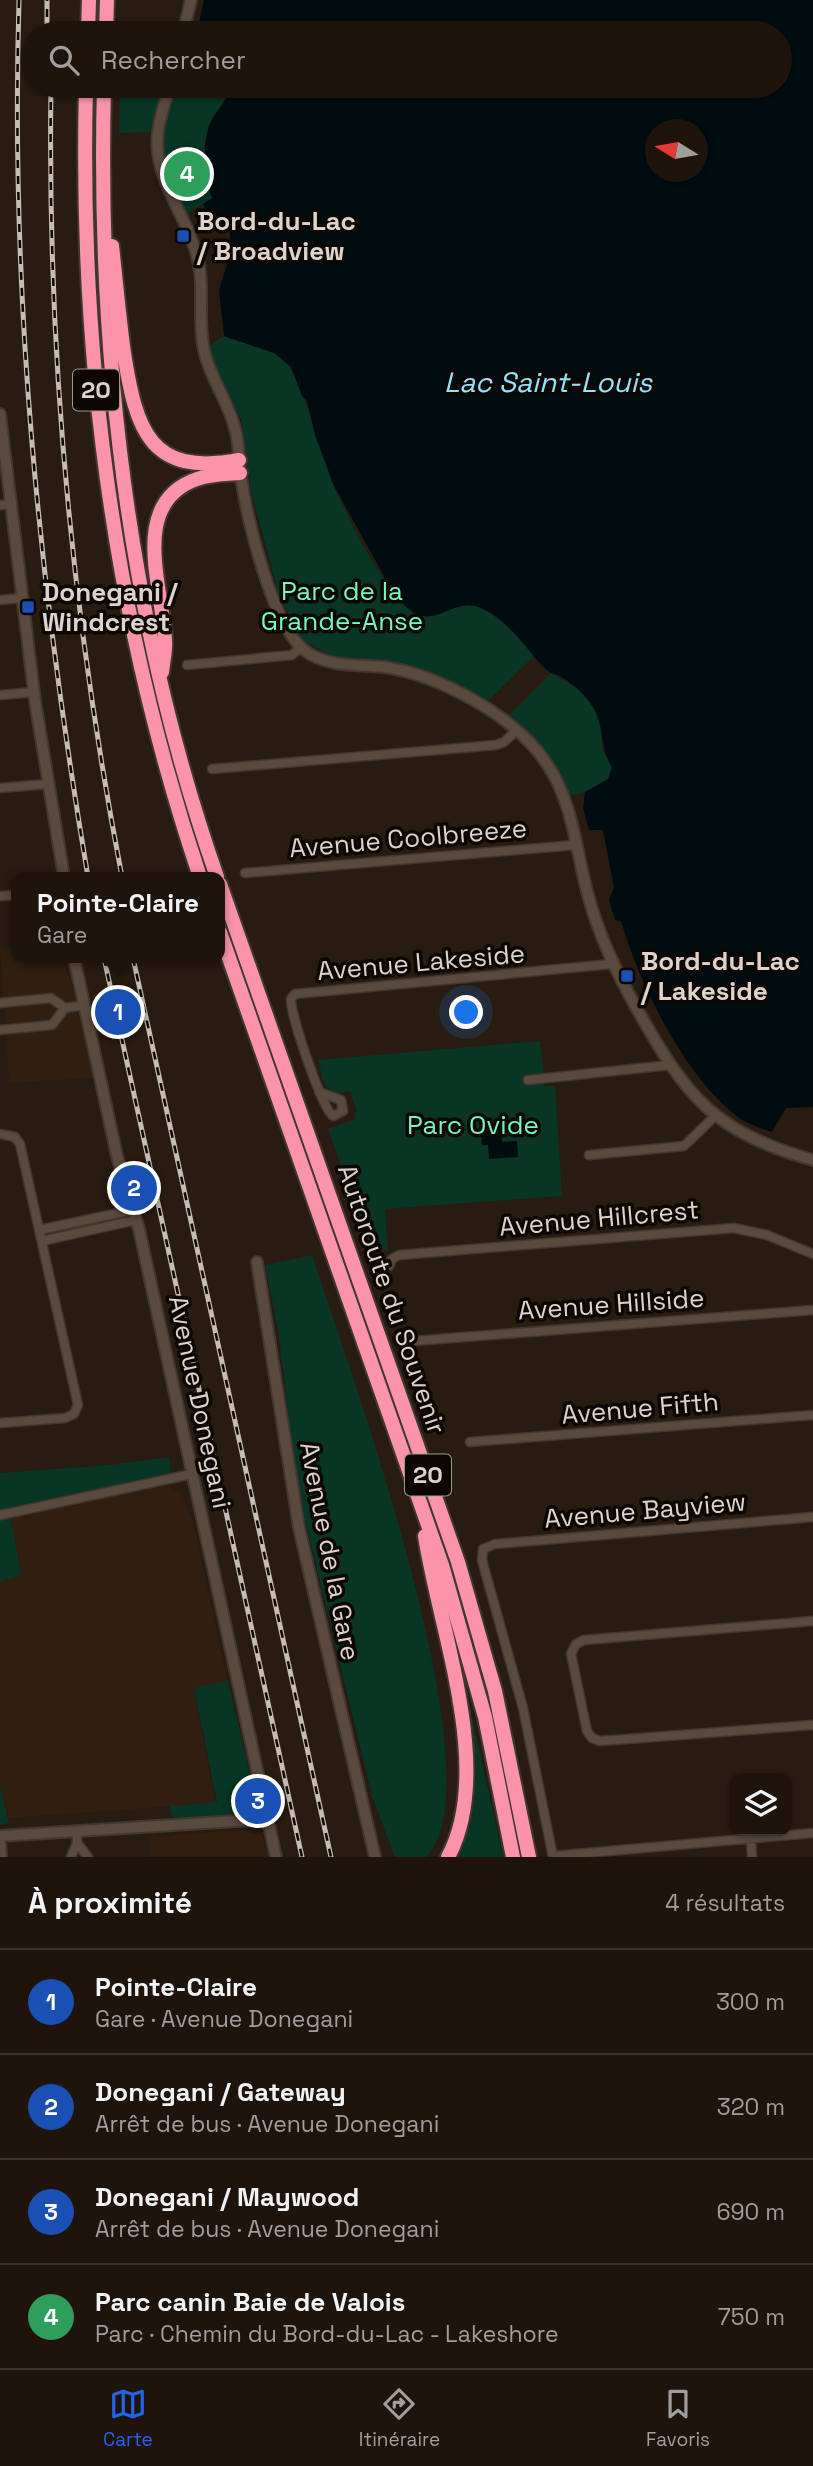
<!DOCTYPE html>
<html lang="fr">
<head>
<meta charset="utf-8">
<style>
  :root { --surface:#1e140c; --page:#2b211a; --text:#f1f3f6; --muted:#a19e9d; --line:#3c332d; --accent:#2563eb }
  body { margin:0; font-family:"Space Grotesk",sans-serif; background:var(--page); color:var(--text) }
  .controls { position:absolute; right:21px; bottom:21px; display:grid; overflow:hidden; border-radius:14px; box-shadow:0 2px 5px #0004 }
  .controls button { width:63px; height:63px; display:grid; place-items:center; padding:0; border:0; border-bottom:2px solid var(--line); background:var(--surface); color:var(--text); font:35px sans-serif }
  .compass { position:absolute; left:645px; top:119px; width:63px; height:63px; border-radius:50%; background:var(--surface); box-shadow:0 2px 5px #0004; rotate:281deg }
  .you { position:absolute; left:467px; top:1013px; width:24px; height:24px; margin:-18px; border:5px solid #fff; border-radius:50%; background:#1a73e8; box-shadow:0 0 0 10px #1a73e833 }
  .badge { display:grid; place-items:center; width:46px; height:46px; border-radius:50%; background:var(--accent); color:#fff; font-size:23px; font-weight:700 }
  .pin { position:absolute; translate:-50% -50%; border:4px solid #fff; box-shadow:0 2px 7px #0006 }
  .popup { position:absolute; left:11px; top:872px; width:214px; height:91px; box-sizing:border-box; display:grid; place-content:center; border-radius:14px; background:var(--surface); filter:drop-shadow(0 2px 5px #0005); font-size:23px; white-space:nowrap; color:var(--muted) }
  .popup b { font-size:26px; color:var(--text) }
  .popup::after { content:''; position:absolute; left:50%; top:100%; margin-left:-14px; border:14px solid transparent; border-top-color:var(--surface) }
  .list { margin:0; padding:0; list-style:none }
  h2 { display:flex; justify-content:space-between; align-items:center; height:91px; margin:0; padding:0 28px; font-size:30px }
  h2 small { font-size:23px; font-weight:400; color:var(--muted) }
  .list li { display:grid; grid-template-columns:46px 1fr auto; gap:21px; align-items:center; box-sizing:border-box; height:105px; padding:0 28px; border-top:2px solid var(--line) }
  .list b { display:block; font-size:26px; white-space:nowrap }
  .list p { margin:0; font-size:23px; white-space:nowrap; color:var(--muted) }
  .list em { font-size:23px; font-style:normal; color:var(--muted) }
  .icon { flex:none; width:38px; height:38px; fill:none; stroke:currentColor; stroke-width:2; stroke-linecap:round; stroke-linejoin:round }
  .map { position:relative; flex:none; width:813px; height:1857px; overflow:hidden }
  .search { position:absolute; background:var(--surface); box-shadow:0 2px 5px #0004; left:21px; right:21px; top:21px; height:77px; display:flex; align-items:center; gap:18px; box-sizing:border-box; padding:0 24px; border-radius:38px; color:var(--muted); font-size:26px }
  .sheet { height:511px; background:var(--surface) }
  nav { display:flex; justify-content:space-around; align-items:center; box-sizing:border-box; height:98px; border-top:2px solid var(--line); background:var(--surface); font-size:19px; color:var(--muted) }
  nav a { display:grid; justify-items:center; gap:4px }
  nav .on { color:var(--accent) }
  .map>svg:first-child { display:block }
  .built { fill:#311e0e }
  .green { fill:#083524 }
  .water { fill:#010c10; fill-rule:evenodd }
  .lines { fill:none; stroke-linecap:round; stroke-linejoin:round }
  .minor-casing { stroke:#413731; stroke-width:11 }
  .tertiary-casing { stroke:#413731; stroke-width:14 }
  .motorway-casing { stroke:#413731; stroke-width:18 }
  .minor { stroke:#5a4a3d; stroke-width:8 }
  .tertiary { stroke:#5a4a3d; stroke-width:10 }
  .motorway { stroke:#fb94a9; stroke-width:14 }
  .rail-casing { stroke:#c6bcb4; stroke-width:5 }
  .rail { stroke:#0d0704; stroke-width:2.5; stroke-dasharray:8; stroke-linecap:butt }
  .transit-dot { fill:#1a4fb4; stroke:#0d0704; stroke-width:2.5 }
  .labels { text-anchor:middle; stroke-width:7; stroke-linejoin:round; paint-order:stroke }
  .shield { fill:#0d0704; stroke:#9f9690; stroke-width:2 }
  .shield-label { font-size:24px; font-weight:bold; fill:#ddd3cc }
  .poi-label { font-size:26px; font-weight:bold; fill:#ddd3cc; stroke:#0d0704; text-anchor:start }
  .park-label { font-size:26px; fill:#75f9be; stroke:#0d0704 }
  .street-label { font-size:26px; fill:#ddd3cc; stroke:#0d0704 }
  .water-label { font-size:28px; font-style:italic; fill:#93e3fe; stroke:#0d0704 }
</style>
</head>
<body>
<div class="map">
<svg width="813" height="1857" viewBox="0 0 813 1857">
  <rect width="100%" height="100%" fill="#281b10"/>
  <path class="built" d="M16,947L17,958H61L72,985L93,1078L9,1083L0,949Z
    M169,1486L182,1495L193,1522L228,1681L194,1689L215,1803L9,1818L0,1785V1582L22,1575L9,1511Z
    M242,1830L262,1835L269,1857H149L148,1837Z"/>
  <path class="green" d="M120,86H163L150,132L119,133Z
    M176,86H228C228,103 214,111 209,126C202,147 204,179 212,198L187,214C158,162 159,141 176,86Z
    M224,336C241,344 265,345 280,356C302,371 321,457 334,486C349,520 379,580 405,605C426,626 445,605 469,605C487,605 526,640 534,656L486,703L446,681L399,665L335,658L302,640L279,595L251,491L242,422L211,355L209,346Z
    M551,673L578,689L594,708L601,729L602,749L612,767L608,779L585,792L570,796L549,755L507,717Z
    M540,1041L545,1086H555L562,1196L385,1209L388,1250L377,1252L364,1231L328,1129L355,1119L354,1113L357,1111L350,1091L336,1093C319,1085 323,1075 318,1060Z
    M312,1255C345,1355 502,1782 426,1857H395L372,1796L297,1487L278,1330L265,1265Z
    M169,1457L171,1474L9,1511L22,1575L0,1582V1473L110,1465Z
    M458,1653L503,1857H452L465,1821L452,1655Z
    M228,1681L258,1806L251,1815L177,1819L171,1815L170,1806L217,1802L194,1688Z
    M0,1785L9,1823L0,1825Z"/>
  <path class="water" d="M204,0H813V1107L786,1108L772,1132C761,1128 747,1124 738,1117C684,1076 640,985 621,921L615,920L609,900L614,888L603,830H589L583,809L585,792L608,779L612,767C599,746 605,726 593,707C586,695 575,686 563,678C559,675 552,674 548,671C528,654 508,615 475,606C455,601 438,622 418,615C408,611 402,601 394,594L334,486L315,435L307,401L302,396L291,367L274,353L224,336L219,290L229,258L230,234L226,227L208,214L203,204L212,198C204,179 202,147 209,126C214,111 228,104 228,86H780V33H197ZM656,130H698V172H656Z
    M501,1128L502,1142L517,1141L518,1157L489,1159L488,1145H482L481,1130Z"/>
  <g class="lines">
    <defs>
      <path id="minor" d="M0,505L11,504
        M0,600L21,598
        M187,665L292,655L301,647
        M0,695L34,692
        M212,769L496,745L504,742L517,730
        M0,788L48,784
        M245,873L575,845
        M0,896L17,895
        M0,1003L51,998L65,1008L52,1025L0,1030
        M65,1008L85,1005
        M528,1080L670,1065
        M319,1092L341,1100L343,1111L333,1116C323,1111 290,1014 291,999L295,994L612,964
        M0,1134L15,1137L20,1144L78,1405L74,1414L65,1418L0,1423
        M589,1155L684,1146L715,1116
        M39,1230L133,1210
        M42,1241L136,1220
        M389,1266L392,1259L399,1255L734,1228L767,1235L813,1254
        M413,1341L813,1310
        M470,1442L813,1415
        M0,1515L192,1474
        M813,1621L584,1640L576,1644L571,1654L587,1731L592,1738L600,1741L813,1725
        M751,1838L752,1857
        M77,1843L88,1857
        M553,1856L813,1833
        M71,1857L77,1843V1832
        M553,1857L523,1708L482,1560L483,1549L495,1544L813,1517"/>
      <path id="tertiary" d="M183,33L191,0
        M170,86C163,109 155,129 158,153C163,191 188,220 197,256C205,285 198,316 203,345C208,375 228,400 235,429C240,445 238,461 241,477C247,518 272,625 304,650C328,668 356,664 384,667C439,675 516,716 547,764C573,802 576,851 588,895C599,936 616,971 637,1009C686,1096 713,1132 813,1160
        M0,414L35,701L64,877
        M74,958L117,1156L139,1229L276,1857
        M257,1262L299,1528L375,1857
        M0,1836L268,1819
        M0,1837L1,1857"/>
      <path id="motorway" d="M88,33L89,0
        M106,33L107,0
        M86,86C79,354 114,622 200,877
        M104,86C97,355 128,622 217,877
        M112,246C116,281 119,317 124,353C136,429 149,477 239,460
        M162,672C163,662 166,650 165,640C163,588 128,503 197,479C210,474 226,474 240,473
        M220,884L458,1562L495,1691L529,1857
        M220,932L442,1565L485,1717L513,1857
        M425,1536C439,1629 495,1770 448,1857"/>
    </defs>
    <use href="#minor" class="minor-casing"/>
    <use href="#tertiary" class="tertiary-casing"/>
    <use href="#motorway" class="motorway-casing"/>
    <use href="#minor" class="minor"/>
    <use href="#tertiary" class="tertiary"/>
    <use href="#motorway" class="motorway"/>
    <defs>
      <path id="rail" d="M19,0C10,295 39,586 88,877
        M47,33V0
        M51,86C47,351 72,617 122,877
        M104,958L302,1857
        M133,958L331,1857"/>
    </defs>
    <use href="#rail" class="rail-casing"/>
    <use href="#rail" class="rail"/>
  </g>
  <g class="transit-dot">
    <rect x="176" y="229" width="14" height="14" rx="3.5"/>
    <rect x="21" y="600" width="14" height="14" rx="3.5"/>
    <rect x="620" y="969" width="14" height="14" rx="3.5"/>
  </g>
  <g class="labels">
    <g class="shield">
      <rect x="73" y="369.5" width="46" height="41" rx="5"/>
      <rect x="405" y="1454.5" width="46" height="41" rx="5"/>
    </g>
    <g class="shield-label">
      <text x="96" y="398">20</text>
      <text x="428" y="1483">20</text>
    </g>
    <g class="poi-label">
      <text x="197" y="230">Bord-du-Lac<tspan x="197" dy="30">/ Broadview</tspan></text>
      <text x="42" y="601">Donegani /<tspan x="42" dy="30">Windcrest</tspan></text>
      <text x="641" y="970">Bord-du-Lac<tspan x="641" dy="30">/ Lakeside</tspan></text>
    </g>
    <g class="park-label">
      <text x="342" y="600">Parc de la<tspan x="342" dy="30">Grande-Anse</tspan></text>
      <text x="473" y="1134">Parc Ovide</text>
    </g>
    <g class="street-label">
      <text transform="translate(408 838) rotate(-5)" y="9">Avenue Coolbreeze</text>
      <text transform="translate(421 962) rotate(-5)" y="9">Avenue Lakeside</text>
      <text transform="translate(599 1218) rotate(-5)" y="9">Avenue Hillcrest</text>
      <text transform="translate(392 1299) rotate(71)" y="9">Autoroute du Souvenir</text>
      <text transform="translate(611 1304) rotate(-4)" y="9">Avenue Hillside</text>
      <text transform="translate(200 1402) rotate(78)" y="9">Avenue Donegani</text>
      <text transform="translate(640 1408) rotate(-5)" y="9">Avenue Fifth</text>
      <text transform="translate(645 1510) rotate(-5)" y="9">Avenue Bayview</text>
      <text transform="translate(330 1551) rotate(79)" y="9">Avenue de la Gare</text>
    </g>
    <g class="water-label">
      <text x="548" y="392">Lac Saint-Louis</text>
    </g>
  </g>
</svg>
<div class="controls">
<button><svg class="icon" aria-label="layers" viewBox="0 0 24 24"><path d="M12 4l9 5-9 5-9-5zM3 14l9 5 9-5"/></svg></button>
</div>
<svg class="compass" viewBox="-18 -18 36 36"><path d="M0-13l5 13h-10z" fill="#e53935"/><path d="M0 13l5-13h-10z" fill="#a19e9d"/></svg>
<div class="you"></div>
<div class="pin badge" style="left:118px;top:1012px;background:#1a4fb4">1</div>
<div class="popup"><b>Pointe-Claire</b>Gare</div>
<div class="pin badge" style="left:134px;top:1188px;background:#1a4fb4">2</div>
<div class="pin badge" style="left:258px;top:1801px;background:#1a4fb4">3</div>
<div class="pin badge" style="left:187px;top:174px;background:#2e9e5b">4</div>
<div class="search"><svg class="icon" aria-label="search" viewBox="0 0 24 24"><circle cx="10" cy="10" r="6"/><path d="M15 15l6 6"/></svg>Rechercher</div>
</div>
<section class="sheet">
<h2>À proximité<small>4 résultats</small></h2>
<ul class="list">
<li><span class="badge" style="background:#1a4fb4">1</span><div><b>Pointe-Claire</b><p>Gare · Avenue Donegani</p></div><em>300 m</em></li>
<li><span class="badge" style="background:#1a4fb4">2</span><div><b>Donegani / Gateway</b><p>Arrêt de bus · Avenue Donegani</p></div><em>320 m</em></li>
<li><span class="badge" style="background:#1a4fb4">3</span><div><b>Donegani / Maywood</b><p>Arrêt de bus · Avenue Donegani</p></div><em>690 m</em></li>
<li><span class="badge" style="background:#2e9e5b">4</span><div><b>Parc canin Baie de Valois</b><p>Parc · Chemin du Bord-du-Lac - Lakeshore</p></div><em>750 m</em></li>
</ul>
</section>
<nav>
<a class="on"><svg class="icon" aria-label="map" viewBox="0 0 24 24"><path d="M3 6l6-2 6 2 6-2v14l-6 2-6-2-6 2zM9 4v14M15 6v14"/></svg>Carte</a>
<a><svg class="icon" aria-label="directions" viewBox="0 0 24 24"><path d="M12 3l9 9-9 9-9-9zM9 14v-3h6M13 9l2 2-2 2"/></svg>Itinéraire</a>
<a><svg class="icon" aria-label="saved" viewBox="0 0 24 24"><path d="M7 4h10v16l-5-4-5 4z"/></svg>Favoris</a>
</nav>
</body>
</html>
